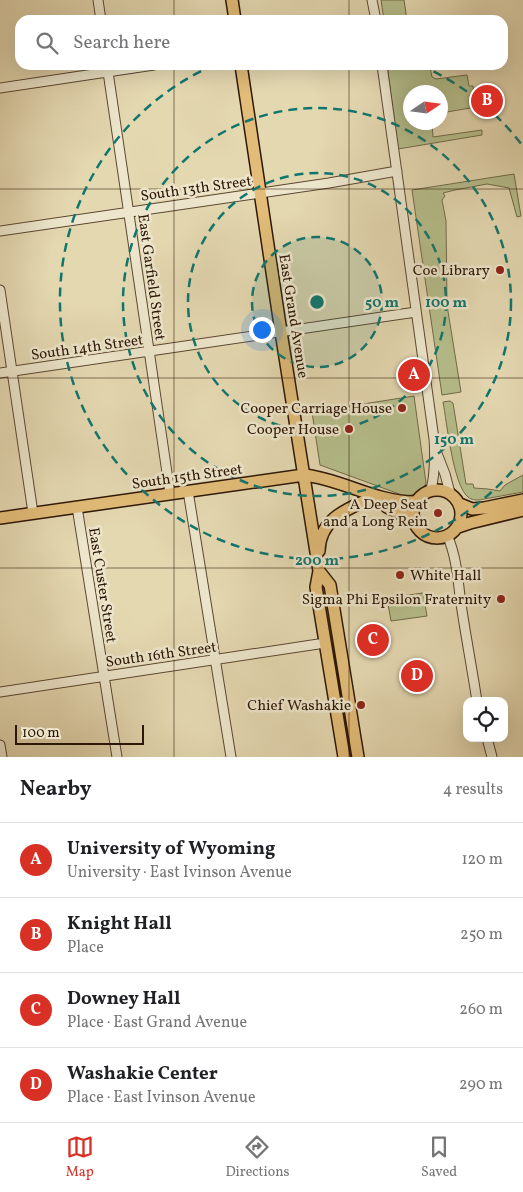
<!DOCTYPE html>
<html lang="en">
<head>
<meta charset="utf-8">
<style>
  :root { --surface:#fff; --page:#f2f2f2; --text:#202124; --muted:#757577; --line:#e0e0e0; --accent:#d93025 }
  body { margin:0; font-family:Vollkorn,serif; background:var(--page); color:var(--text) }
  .controls { position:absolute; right:15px; bottom:15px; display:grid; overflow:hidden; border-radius:10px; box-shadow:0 5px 20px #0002 }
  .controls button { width:45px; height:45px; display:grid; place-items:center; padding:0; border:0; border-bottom:1px solid var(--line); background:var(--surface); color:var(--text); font:25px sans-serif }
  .compass { position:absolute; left:403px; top:85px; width:45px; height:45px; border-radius:50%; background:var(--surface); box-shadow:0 5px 20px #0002; rotate:77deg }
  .scale { position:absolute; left:15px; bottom:12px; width:129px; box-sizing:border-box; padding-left:5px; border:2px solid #2d1706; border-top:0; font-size:14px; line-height:18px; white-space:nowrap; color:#2d1706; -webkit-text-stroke:4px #ede6cc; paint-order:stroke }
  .you { position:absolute; left:261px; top:329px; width:18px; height:18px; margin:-12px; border:4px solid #fff; border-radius:50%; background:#1a73e8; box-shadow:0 0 0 8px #1a73e833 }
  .badge { display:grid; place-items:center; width:32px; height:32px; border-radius:50%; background:var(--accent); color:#fff; font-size:16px; font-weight:700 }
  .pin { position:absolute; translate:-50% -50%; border:2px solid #fff; box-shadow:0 1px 5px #0006 }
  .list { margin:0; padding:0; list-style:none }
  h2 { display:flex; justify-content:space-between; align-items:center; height:65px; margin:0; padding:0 20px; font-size:21px }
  h2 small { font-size:16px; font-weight:400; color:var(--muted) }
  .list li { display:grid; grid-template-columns:32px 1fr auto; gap:15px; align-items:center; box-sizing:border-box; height:75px; padding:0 20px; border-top:1px solid var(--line) }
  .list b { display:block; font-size:19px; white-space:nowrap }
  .list p { margin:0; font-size:16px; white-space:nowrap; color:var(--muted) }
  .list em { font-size:16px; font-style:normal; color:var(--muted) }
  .icon { flex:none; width:28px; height:28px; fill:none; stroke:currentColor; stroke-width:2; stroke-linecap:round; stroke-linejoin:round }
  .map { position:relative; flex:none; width:523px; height:757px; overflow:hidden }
  .search { position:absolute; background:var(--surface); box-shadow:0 5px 20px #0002; left:15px; right:15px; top:15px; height:55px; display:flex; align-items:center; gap:12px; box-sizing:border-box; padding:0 18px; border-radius:15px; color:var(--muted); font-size:19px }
  .sheet { height:365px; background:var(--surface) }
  nav { display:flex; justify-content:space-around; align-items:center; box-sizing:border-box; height:70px; border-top:1px solid var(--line); background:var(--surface); font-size:14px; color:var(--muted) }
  nav a { display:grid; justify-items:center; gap:2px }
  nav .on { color:var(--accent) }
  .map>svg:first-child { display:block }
  .green { fill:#b5be8b; stroke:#716a48 }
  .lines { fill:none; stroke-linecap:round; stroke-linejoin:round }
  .minor-casing { stroke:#5b4731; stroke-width:11 }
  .major-casing { stroke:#2d1706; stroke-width:14 }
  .minor { stroke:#ede6cc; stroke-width:9 }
  .major { stroke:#e2bc78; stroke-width:11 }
  .grid { fill:none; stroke:#2d1706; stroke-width:1; stroke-opacity:0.55 }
  .ring { fill:none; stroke:#0f766e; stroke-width:2.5; stroke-dasharray:9 6 }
  .poi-dot { fill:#8f2418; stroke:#ede6cc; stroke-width:2 }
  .labels { text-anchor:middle; stroke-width:5; stroke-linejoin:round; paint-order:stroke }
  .street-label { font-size:15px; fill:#2d1706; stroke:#ede6cc }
  .poi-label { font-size:15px; fill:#2d1706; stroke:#ede6cc; text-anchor:end }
  .centre { fill:#0f766e; stroke:#ede6cc; stroke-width:2.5 }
  .ring-label { font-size:15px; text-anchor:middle; font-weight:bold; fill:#0f766e; stroke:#ede6cc; stroke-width:5; stroke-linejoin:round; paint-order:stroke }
</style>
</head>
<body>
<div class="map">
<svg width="523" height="757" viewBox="0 0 523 757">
  <rect width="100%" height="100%" fill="#e4d8b1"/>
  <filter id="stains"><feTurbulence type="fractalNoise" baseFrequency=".004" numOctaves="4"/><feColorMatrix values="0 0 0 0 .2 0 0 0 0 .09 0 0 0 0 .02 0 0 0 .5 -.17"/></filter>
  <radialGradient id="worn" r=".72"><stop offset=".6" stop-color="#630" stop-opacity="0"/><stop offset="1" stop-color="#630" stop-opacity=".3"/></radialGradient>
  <path class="green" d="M381,0H404L407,20H384Z
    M387,65H424L425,68L430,67L432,77L436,79L467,75L469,86H473L476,107L441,113L440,92H410V122L432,123L433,137L482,130V135L398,149Z
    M514,174L521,216L517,217L509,188L487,184L455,190L443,193L445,196L442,200L446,221L447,305L461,392L442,395L412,190Z
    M414,396L426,483C422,494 414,496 402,495L320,465L312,412Z
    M450,401L453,403L466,484H473L474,488L488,489L500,491L505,485L523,475V492L479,500C475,500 472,500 468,497C453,485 447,423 443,402Z
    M423,593L427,616L391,621L387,598Z"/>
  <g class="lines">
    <defs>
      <path id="minor" d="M98,0L101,20
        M372,0L376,20
        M107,65L170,493
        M382,65L434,439C435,450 435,481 430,491
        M0,88L154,65
        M0,231L329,183L397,171
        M0,290L33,513
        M0,373L416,312
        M436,451L445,474L450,493
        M188,491L231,757
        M77,507L117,757
        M447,535C457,557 458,582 461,604C466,637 472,669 477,701
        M0,692L325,643
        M487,738L492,757
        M0,745L2,757"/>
      <path id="major" d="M232,0L235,20
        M241,65L281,332L319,571L316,587L344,757
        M413 514a24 24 0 1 1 48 0a24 24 0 1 1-48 0Z
        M376,496L387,507L415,521
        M460,504L472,509L484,508L523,500
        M0,518L304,475C342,479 377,503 417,502
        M458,527L470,523L523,510
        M319,551C320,517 350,508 376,496
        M319,571L330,585L358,757"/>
    </defs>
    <use href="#minor" class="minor-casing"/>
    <use href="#major" class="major-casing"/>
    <use href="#minor" class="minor"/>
    <use href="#major" class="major"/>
  </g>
  <path class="grid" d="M174,0V20M349,0V20M174,65V757M349,65V757M0,189H523M0,378H523M0,568H523"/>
  <circle cx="317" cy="302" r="65" fill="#0f766e" fill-opacity=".12"/>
  <g class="ring">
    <circle cx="317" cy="302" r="65"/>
    <circle cx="317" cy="302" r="129"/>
    <circle cx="317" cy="302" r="194"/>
    <path d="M522 459A258 258 0 1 1 214 65M420 65A258 258 0 0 1 522 145"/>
  </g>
  <g class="poi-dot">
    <circle cx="500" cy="270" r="5"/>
    <circle cx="402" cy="408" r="5"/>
    <circle cx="349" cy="429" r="5"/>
    <circle cx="438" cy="513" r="5"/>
    <circle cx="400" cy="575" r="5"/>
    <circle cx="501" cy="599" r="5"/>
    <circle cx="361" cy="705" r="5"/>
  </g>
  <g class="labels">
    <g class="street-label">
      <text transform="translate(196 188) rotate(-8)" y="5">South 13th Street</text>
      <text transform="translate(152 277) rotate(82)" y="5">East Garfield Street</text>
      <text transform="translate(294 316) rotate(81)" y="5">East Grand Avenue</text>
      <text transform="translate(87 347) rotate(-8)" y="5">South 14th Street</text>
      <text transform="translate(187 476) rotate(-8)" y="5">South 15th Street</text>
      <text transform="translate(103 585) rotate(81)" y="5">East Custer Street</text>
      <text transform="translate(161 654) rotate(-8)" y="5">South 16th Street</text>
    </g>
    <g class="poi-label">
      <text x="490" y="275">Coe Library</text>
      <text x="392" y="413">Cooper Carriage House</text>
      <text x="339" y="434">Cooper House</text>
      <text x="428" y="509">A Deep Seat<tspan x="428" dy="17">and a Long Rein</tspan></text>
      <text x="410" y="580" text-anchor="start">White Hall</text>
      <text x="491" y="604">Sigma Phi Epsilon Fraternity</text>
      <text x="351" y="710">Chief Washakie</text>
    </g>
  </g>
  <circle cx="317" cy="302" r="8" class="centre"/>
  <g class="ring-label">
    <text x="382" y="307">50 m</text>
    <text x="446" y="307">100 m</text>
    <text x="454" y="444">150 m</text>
    <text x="317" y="565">200 m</text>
  </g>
  <rect width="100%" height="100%" filter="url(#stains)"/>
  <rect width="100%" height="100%" fill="url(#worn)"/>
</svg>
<div class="controls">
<button><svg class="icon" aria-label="locate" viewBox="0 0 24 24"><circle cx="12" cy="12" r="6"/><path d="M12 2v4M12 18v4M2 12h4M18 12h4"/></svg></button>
</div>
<svg class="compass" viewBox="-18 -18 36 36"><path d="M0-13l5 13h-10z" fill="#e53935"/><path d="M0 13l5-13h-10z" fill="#757577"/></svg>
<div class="scale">100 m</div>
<div class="you"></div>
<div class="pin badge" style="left:414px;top:375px">A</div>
<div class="pin badge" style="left:487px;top:101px">B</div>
<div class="pin badge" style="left:373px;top:640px">C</div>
<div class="pin badge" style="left:417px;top:676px">D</div>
<div class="search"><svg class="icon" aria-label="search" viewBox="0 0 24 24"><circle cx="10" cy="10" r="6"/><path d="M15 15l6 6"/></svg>Search here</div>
</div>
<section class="sheet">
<h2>Nearby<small>4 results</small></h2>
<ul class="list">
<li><span class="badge">A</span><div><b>University of Wyoming</b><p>University · East Ivinson Avenue</p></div><em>120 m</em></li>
<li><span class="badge">B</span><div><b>Knight Hall</b><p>Place</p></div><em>250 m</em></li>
<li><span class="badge">C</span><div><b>Downey Hall</b><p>Place · East Grand Avenue</p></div><em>260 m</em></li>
<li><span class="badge">D</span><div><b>Washakie Center</b><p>Place · East Ivinson Avenue</p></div><em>290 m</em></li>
</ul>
</section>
<nav>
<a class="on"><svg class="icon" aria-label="map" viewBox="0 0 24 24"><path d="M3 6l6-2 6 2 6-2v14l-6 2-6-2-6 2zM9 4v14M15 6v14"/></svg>Map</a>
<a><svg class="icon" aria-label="directions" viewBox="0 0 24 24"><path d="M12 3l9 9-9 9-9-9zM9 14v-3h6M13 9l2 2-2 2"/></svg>Directions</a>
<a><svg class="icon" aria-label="saved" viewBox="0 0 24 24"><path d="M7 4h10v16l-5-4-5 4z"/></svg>Saved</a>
</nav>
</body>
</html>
